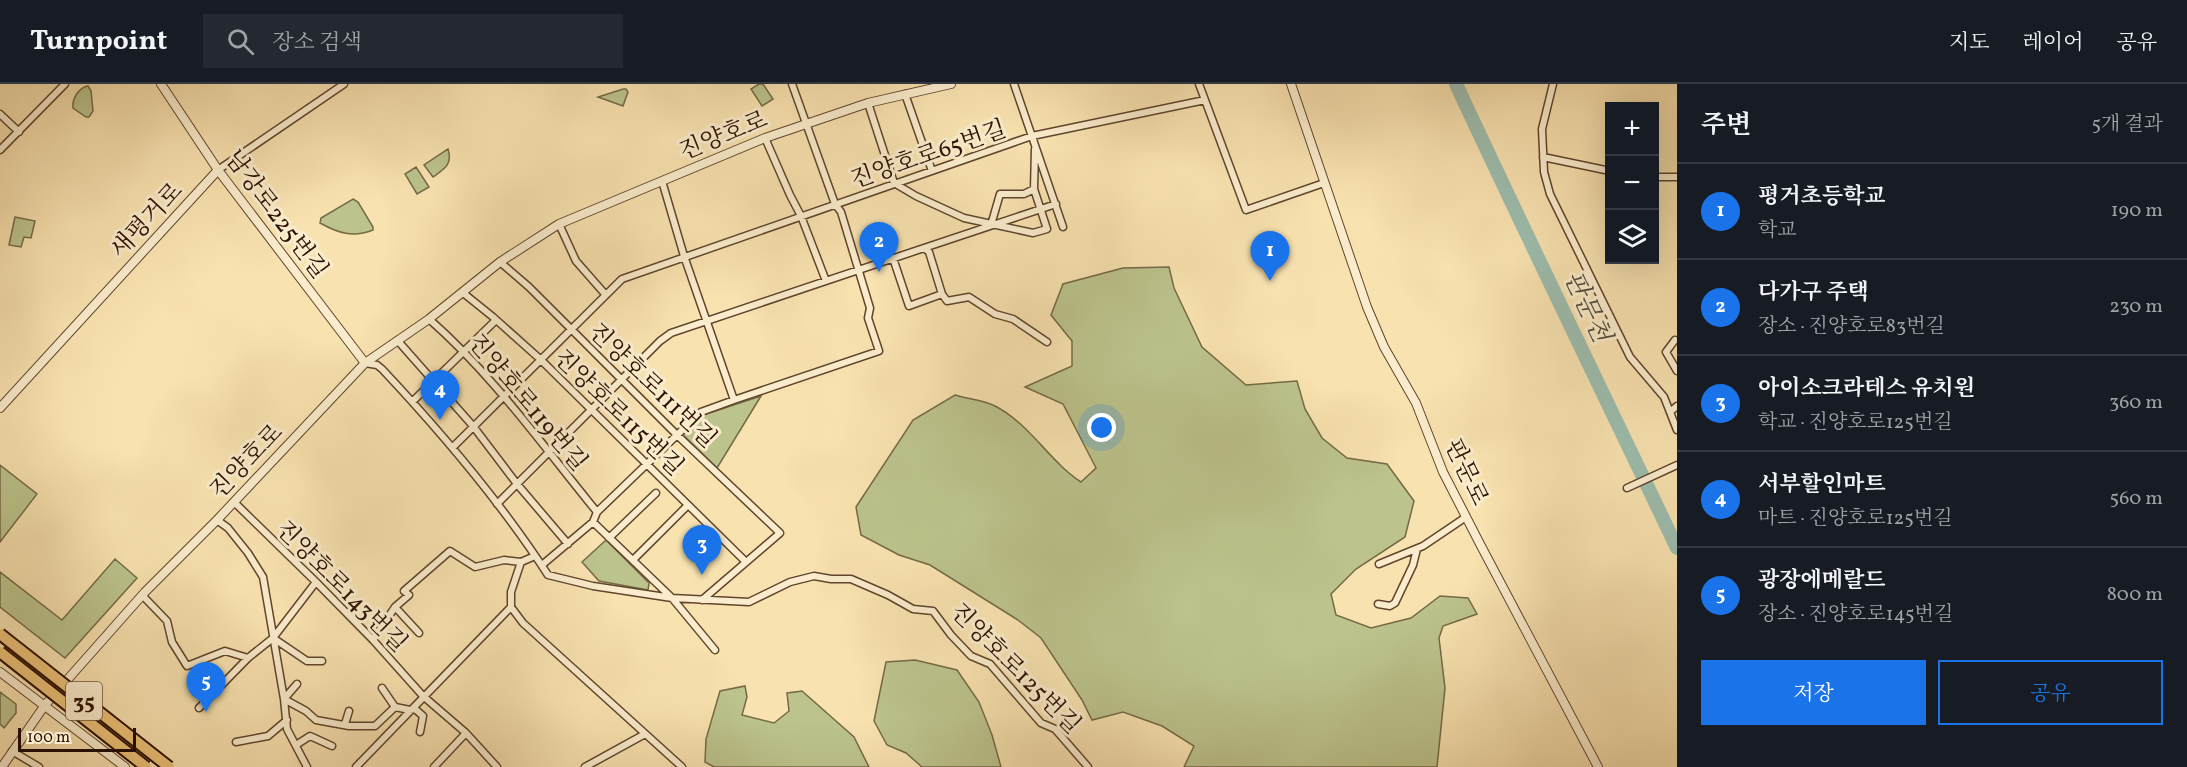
<!DOCTYPE html>
<html lang="ko">
<head>
<meta charset="utf-8">
<style>
  :root { --surface:#171b24; --page:#242831; --text:#f1f3f6; --muted:#9ea1a6; --line:#363941; --accent:#1a73e8 }
  body { margin:0; font-family:Vollkorn,"Noto Serif KR",serif; background:var(--page); color:var(--text) }
  .controls { position:absolute; right:18px; top:18px; display:grid; overflow:hidden; border-radius:0px; box-shadow:0 6px 24px #0002 }
  .controls button { width:54px; height:54px; display:grid; place-items:center; padding:0; border:0; border-bottom:2px solid var(--line); background:var(--surface); color:var(--text); font:30px sans-serif }
  .scale { position:absolute; left:18px; bottom:15px; width:118px; box-sizing:border-box; padding-left:6px; border:3px solid #2d1100; border-top:0; font-size:16px; line-height:21px; white-space:nowrap; color:#2d1100; -webkit-text-stroke:4px #faeccc; paint-order:stroke }
  .you { position:absolute; left:1102px; top:344px; width:21px; height:21px; margin:-15px; border:4px solid #fff; border-radius:50%; background:#1a73e8; box-shadow:0 0 0 9px #1a73e833 }
  .badge { display:grid; place-items:center; width:39px; height:39px; border-radius:50%; background:var(--accent); color:#fff; font-size:20px; font-weight:700 }
  .pin { position:absolute; translate:-50% -50px; filter:drop-shadow(0 2px 3px #0008) }
  .pin::after { content:''; position:absolute; top:32px; width:21px; height:18px; background:inherit; clip-path:polygon(0 0,100% 0,50% 100%) }
  .list { margin:0; padding:0; list-style:none }
  h2 { display:flex; justify-content:space-between; align-items:center; height:78px; margin:0; padding:0 24px; font-size:26px }
  h2 small { font-size:20px; font-weight:400; color:var(--muted) }
  .list li { display:grid; grid-template-columns:39px 1fr auto; gap:18px; align-items:center; box-sizing:border-box; height:96px; padding:0 24px; border-top:2px solid var(--line) }
  .list b { display:block; font-size:22px; white-space:nowrap }
  .list p { margin:0; font-size:20px; white-space:nowrap; color:var(--muted) }
  .list em { font-size:20px; font-style:normal; color:var(--muted) }
  .actions { display:flex; gap:12px; padding:18px 24px }
  .actions a { flex:1; padding:14px 0; border:2px solid var(--accent); border-radius:0px; text-align:center; font-size:21px; color:var(--accent) }
  .actions .main { background:var(--accent); color:#fff }
  .icon { flex:none; width:33px; height:33px; fill:none; stroke:currentColor; stroke-width:2; stroke-linecap:round; stroke-linejoin:round }
  .map { position:relative; flex:none; width:1677px; height:683px; overflow:hidden }
  header { display:flex; align-items:center; gap:36px; box-sizing:border-box; height:84px; padding:0 30px; background:var(--surface); border-bottom:2px solid var(--line) }
  header strong { font-size:28px }
  nav { display:flex; gap:33px; margin-inline-start:auto; font-size:21px }
  .search { width:420px; height:54px; background:var(--page); display:flex; align-items:center; gap:15px; box-sizing:border-box; padding:0 21px; border-radius:0px; color:var(--muted); font-size:22px }
  main { display:flex }
  aside { flex:1; background:var(--surface) }
  .map>svg:first-child { display:block }
  .green { fill:#bcc38c; stroke:#746a46; stroke-width:1.5 }
  .lines { fill:none; stroke-linecap:round; stroke-linejoin:round }
  .river { stroke:#9dbdae; stroke-width:14 }
  .minor-casing { stroke:#60452c; stroke-width:9 }
  .tertiary-casing { stroke:#60452c; stroke-width:10 }
  .minor { stroke:#faeccc; stroke-width:6 }
  .tertiary { stroke:#faeccc; stroke-width:8 }
  .motorway-bridge-casing { stroke:#2d1100; stroke-width:14; stroke-linecap:butt }
  .motorway-bridge { stroke:#ecc178; stroke-width:10 }
  .labels { text-anchor:middle; stroke-width:6; stroke-linejoin:round; paint-order:stroke }
  .shield { fill:#faeccc; stroke:#6a533d; stroke-width:1.5 }
  .shield-label { font-size:22px; font-weight:bold; fill:#2d1100 }
  .street-label { font-size:24px; fill:#2d1100; stroke:#faeccc }
  .water-label { font-size:26px; font-style:italic; fill:#544d3d; stroke:#faeccc }
</style>
</head>
<body>
<header>
<strong>Turnpoint</strong>
<div class="search"><svg class="icon" aria-label="search" viewBox="0 0 24 24"><circle cx="10" cy="10" r="6"/><path d="M15 15l6 6"/></svg>장소 검색</div>
<nav><a>지도</a><a>레이어</a><a>공유</a></nav>
</header>
<main>
<div class="map">
<svg width="1677" height="683" viewBox="0 0 1677 683">
  <rect width="100%" height="100%" fill="#f8e2b0"/>
  <filter id="stains"><feTurbulence type="fractalNoise" baseFrequency=".00333" numOctaves="4"/><feColorMatrix values="0 0 0 0 .2 0 0 0 0 .09 0 0 0 0 .02 0 0 0 .5 -.17"/></filter>
  <radialGradient id="worn" r=".72"><stop offset=".6" stop-color="#630" stop-opacity="0"/><stop offset="1" stop-color="#630" stop-opacity=".3"/></radialGradient>
  <path class="green" d="M759,0H763L773,15L762,22L751,5Z
    M88,2L91,7L93,27L89,33H86L73,24C72,15 78,4 88,2Z
    M623,5H626L628,8L623,22L598,13Z
    M448,65C453,81 444,85 433,93L424,81Z
    M416,83L429,103L417,110L405,90Z
    M353,115L358,118L373,143V146C353,154 338,149 320,139L321,134Z
    M15,133L35,137L31,154L24,153L21,163L9,161Z
    M1169,183L1174,204L1202,263L1246,301L1297,297L1305,325L1322,354L1347,374L1387,380L1414,417L1405,453L1356,485L1331,510L1336,531L1371,544L1411,534L1440,512L1468,514L1477,530L1443,542L1439,554L1445,604L1437,683H1184L1194,662L1162,642L1123,628L1092,636L1082,616L1041,554L1018,536L930,481L899,471L861,451L856,423L913,336L955,311C967,315 983,316 995,322C1030,340 1049,377 1081,398L1096,384L1063,320L1025,303L1072,282V257L1051,231L1063,200L1123,184Z
    M761,312L717,384L683,351L703,331Z
    M0,381L37,410L0,458Z
    M606,456L649,499L648,506L599,497L582,478Z
    M115,475L137,494L65,574L0,523V488L62,536Z
    M915,576L957,586L979,618L992,651L1001,683H922L906,669L887,661L874,637L886,578Z
    M745,602L747,613L742,631L774,639L789,627L787,609L802,607L854,653L869,683H714L705,678L706,655L720,607Z
    M0,608L16,620V629L4,644L0,640Z"/>
  <g class="lines">
    <path class="river" d="M1456,0C1528,155 1603,309 1677,464"/>
    <defs>
      <path id="minor" d="M1014,0L1063,143
        M1199,0L1246,126L1324,99
        M1553,0L1542,45L1544,88L1550,110L1630,273L1664,313L1677,346
        M905,10L932,87
        M868,19L894,99L916,112L964,134L1033,149L1047,145L1034,105
        M0,30L19,48
        M765,54L790,111L801,132L826,197
        M0,66L65,0
        M1543,73L1610,87
        M218,86L344,0
        M1654,93H1677
        M662,97L684,172L734,316L879,267L868,234L870,224L841,128L835,120L792,0
        M559,140L576,177L605,210
        M991,141L1000,110H1024L1034,105L1035,65
        M924,164L1056,120
        M893,174L909,222L942,210
        M500,178L529,203L677,351L780,449L702,516
        M462,208L493,233L540,275L746,478
        M429,235C493,291 543,362 597,428
        M1675,256L1666,268L1677,287
        M398,257L473,342L517,400L568,460
        M365,279L377,281L382,285C442,349 500,417 548,491L593,502L672,514L715,566
        M413,317L496,236
        M1670,328L1677,322
        M453,363L622,195L1032,52L1205,16
        M1627,404L1677,381
        M234,418L316,498L373,556L423,612L466,649L497,683
        M497,420L660,257L671,249L924,164L929,168L942,210L947,217L969,213L995,230L1013,235L1047,258
        M217,436L228,444L248,469L263,493L284,615L287,645L307,683
        M593,438L672,514L749,518L790,498L814,492L831,495H851L888,511L913,525L933,527L951,551L971,572L990,580L1041,639L1055,645L1088,683
        M609,454L656,409
        M535,472L521,478L511,508V523L523,539L682,683
        M633,476L688,421
        M1379,480L1423,462L1466,433
        M542,481L593,438L597,428L701,328L734,316
        M142,511L167,537L172,558L187,582L225,567L248,574
        M1378,520L1390,522L1395,519L1413,481L1417,465
        M395,523L419,549
        M273,554L307,577H322
        M373,556L395,523L409,511L404,507L450,467L475,483L504,476L521,478
        M297,600L284,615L306,627L316,636L349,642H375L395,623L410,626L415,625L423,632L420,648
        M382,604L395,623
        M199,624L248,574L273,554L316,498
        M345,640L349,627
        M236,658L268,652L287,636
        M296,661L310,652L332,662
        M12,667L39,683
        M356,683L511,523
        M434,683L466,649
        M585,683L645,650"/>
      <path id="tertiary" d="M161,0L218,86L365,279
        M1291,0L1367,223L1384,263L1416,319L1443,388L1480,460L1598,683
        M0,324L218,86
        M0,588L125,683
        M2,683L45,621L145,508L217,436L365,279L429,235L500,178L559,140L765,54L868,19L951,0"/>
    </defs>
    <use href="#minor" class="minor-casing"/>
    <use href="#tertiary" class="tertiary-casing"/>
    <use href="#minor" class="minor"/>
    <use href="#tertiary" class="tertiary"/>
    <defs>
      <path id="motorway-bridge" d="M0,550L169,683
        M0,568L146,683"/>
    </defs>
    <use href="#motorway-bridge" class="motorway-bridge-casing"/>
    <use href="#motorway-bridge" class="motorway-bridge"/>
  </g>
  <g class="labels">
    <rect class="shield" x="66" y="598" width="36" height="38" rx="4.5"/>
    <g class="shield-label">
      <text x="84" y="625">35</text>
    </g>
    <g class="street-label">
      <text transform="translate(723 51) rotate(-22)" y="8">진양호로</text>
      <text transform="translate(928 70) rotate(-19)" y="8">진양호로65번길</text>
      <text transform="translate(277 130) rotate(53)" y="8">남강로225번길</text>
      <text transform="translate(146 136) rotate(-47)" y="8">새평거로</text>
      <text transform="translate(653 301) rotate(44)" y="8">진양호로111번길</text>
      <text transform="translate(528 318) rotate(50)" y="8">진양호로119번길</text>
      <text transform="translate(619 328) rotate(44)" y="8">진양호로115번길</text>
      <text transform="translate(246 377) rotate(-46)" y="8">진양호로</text>
      <text transform="translate(1467 388) rotate(65)" y="8">판문로</text>
      <text transform="translate(342 502) rotate(45)" y="8">진양호로143번길</text>
      <text transform="translate(1016 584) rotate(45)" y="8">진양호로125번길</text>
    </g>
    <g class="water-label">
      <text transform="translate(1588 222) rotate(65)" y="9">판문천</text>
    </g>
  </g>
  <rect width="100%" height="100%" filter="url(#stains)"/>
  <rect width="100%" height="100%" fill="url(#worn)"/>
</svg>
<div class="controls">
<button>+</button>
<button>−</button>
<button><svg class="icon" aria-label="layers" viewBox="0 0 24 24"><path d="M12 4l9 5-9 5-9-5zM3 14l9 5 9-5"/></svg></button>
</div>
<div class="scale">100 m</div>
<div class="you"></div>
<div class="pin badge" style="left:1270px;top:197px">1</div>
<div class="pin badge" style="left:879px;top:188px">2</div>
<div class="pin badge" style="left:702px;top:491px">3</div>
<div class="pin badge" style="left:440px;top:336px">4</div>
<div class="pin badge" style="left:206px;top:628px">5</div>
</div>
<aside>
<h2>주변<small>5개 결과</small></h2>
<ul class="list">
<li><span class="badge">1</span><div><b>평거초등학교</b><p>학교</p></div><em>190 m</em></li>
<li><span class="badge">2</span><div><b>다가구 주택</b><p>장소 · 진양호로83번길</p></div><em>230 m</em></li>
<li><span class="badge">3</span><div><b>아이소크라테스 유치원</b><p>학교 · 진양호로125번길</p></div><em>360 m</em></li>
<li><span class="badge">4</span><div><b>서부할인마트</b><p>마트 · 진양호로125번길</p></div><em>560 m</em></li>
<li><span class="badge">5</span><div><b>광장에메랄드</b><p>장소 · 진양호로145번길</p></div><em>800 m</em></li>
</ul>
<div class="actions"><a class="main">저장</a><a>공유</a></div>
</aside>
</main>
</body>
</html>
